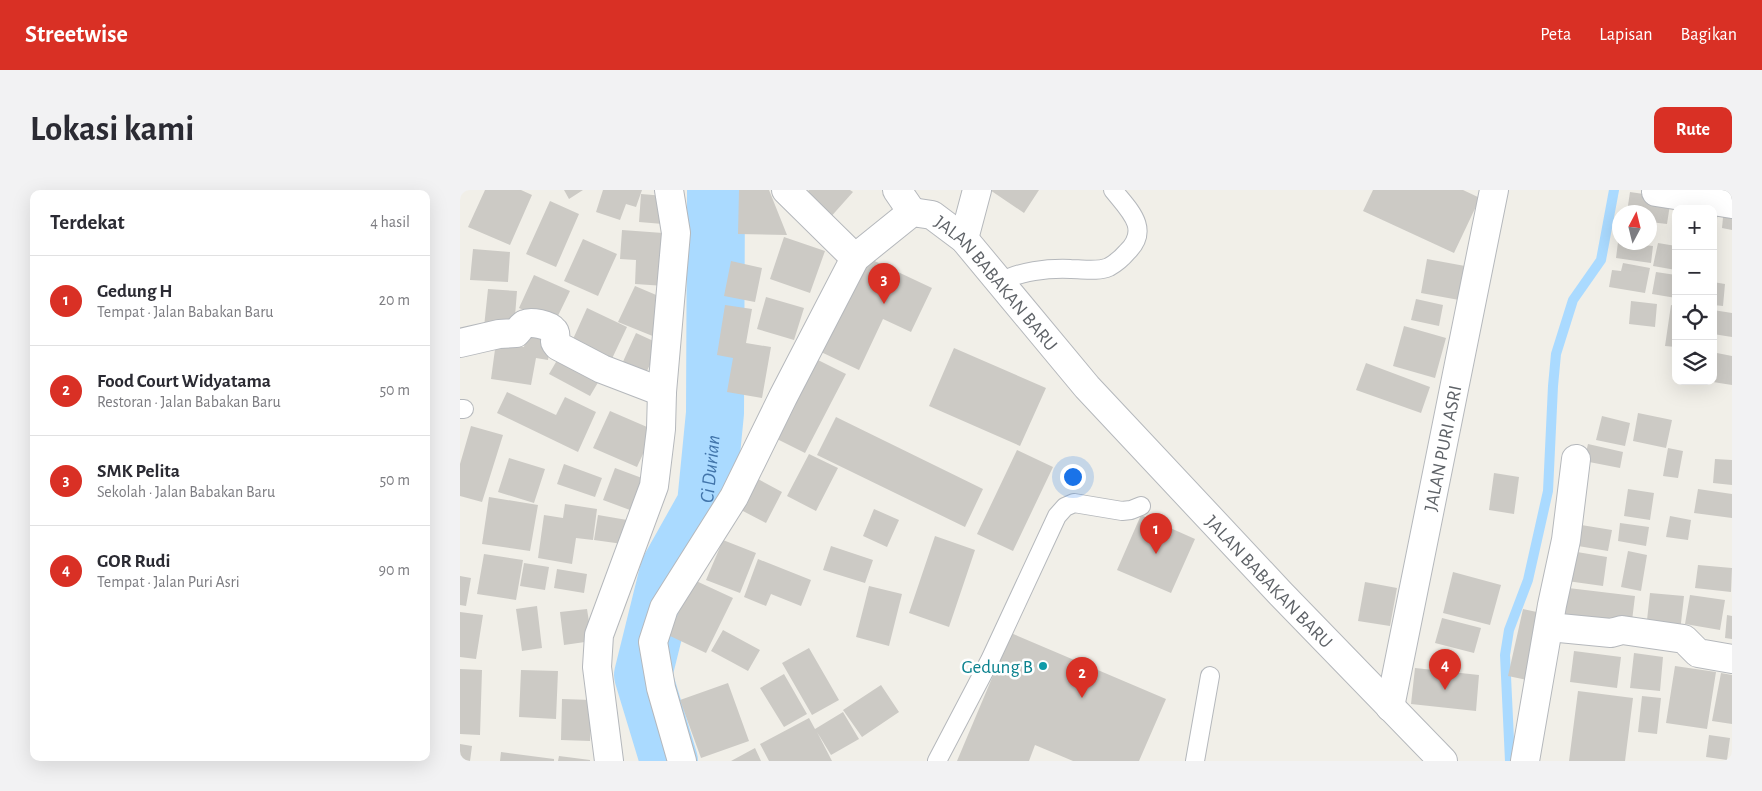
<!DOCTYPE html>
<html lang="id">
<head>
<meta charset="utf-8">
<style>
  :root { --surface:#fff; --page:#f2f2f3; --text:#2b2b33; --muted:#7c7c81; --line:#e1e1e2; --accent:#d93025 }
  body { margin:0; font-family:"Alegreya Sans",sans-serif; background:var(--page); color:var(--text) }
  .controls { position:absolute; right:15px; top:15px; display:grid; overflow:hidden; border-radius:10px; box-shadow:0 5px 20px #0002 }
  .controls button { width:45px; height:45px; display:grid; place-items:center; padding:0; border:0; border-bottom:1px solid var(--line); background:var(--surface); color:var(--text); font:25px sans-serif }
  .compass { position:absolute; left:1152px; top:15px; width:45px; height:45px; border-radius:50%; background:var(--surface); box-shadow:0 5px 20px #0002; rotate:7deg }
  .you { position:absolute; left:612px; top:286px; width:18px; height:18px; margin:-12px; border:4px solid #fff; border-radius:50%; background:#1a73e8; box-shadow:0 0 0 8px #1a73e833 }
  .badge { display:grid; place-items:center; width:32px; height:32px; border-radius:50%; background:var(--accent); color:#fff; font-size:16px; font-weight:700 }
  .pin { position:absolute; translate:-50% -41px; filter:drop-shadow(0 1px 2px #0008) }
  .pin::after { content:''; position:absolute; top:26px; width:18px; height:15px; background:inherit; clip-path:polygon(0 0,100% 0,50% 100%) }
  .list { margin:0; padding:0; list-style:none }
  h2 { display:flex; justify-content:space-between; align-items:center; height:65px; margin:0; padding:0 20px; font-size:21px }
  h2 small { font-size:16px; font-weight:400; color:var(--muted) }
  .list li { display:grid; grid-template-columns:32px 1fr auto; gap:15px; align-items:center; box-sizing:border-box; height:90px; padding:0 20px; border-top:1px solid var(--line) }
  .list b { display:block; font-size:19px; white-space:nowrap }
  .list p { margin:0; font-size:16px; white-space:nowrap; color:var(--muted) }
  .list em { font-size:16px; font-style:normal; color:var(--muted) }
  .icon { flex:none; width:28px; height:28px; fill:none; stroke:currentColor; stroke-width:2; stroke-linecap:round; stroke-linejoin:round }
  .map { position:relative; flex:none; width:1272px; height:571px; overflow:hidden; border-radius:10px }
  header { display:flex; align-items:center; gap:30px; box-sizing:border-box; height:70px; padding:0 25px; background:var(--accent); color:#fff }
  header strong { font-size:24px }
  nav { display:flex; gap:28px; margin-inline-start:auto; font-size:18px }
  .intro { display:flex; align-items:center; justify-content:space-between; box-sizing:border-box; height:120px; padding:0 30px }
  h1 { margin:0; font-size:35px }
  .button { padding:12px 22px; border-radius:10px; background:var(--accent); color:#fff; font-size:18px; font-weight:700 }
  main { display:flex; gap:30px; padding:0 30px }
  aside { flex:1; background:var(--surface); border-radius:10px; box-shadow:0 5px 20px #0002 }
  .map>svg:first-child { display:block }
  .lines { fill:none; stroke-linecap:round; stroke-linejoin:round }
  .stream { stroke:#aadaff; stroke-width:10 }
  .river { stroke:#aadaff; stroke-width:58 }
  .building { fill:#cccac5 }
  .service-casing { stroke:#b5b8bc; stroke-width:20 }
  .minor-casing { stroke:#b5b8bc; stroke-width:30 }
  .service { stroke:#fff; stroke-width:18 }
  .minor { stroke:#fff; stroke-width:28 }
  .culture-dot { fill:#0f9aa8; stroke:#fff; stroke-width:2 }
  .labels { text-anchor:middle; stroke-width:5; stroke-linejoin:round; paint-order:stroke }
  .street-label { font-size:19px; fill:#5f6368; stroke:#fff }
  .culture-label { font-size:19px; fill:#0d838f; stroke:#fff; text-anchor:end }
  .water-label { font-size:20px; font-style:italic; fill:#4174aa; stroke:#fff }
</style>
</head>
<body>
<header>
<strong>Streetwise</strong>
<nav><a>Peta</a><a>Lapisan</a><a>Bagikan</a></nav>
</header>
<div class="intro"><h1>Lokasi kami</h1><a class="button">Rute</a></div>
<main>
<aside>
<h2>Terdekat<small>4 hasil</small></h2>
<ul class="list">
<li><span class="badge">1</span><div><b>Gedung H</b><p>Tempat · Jalan Babakan Baru</p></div><em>20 m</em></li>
<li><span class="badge">2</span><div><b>Food Court Widyatama</b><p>Restoran · Jalan Babakan Baru</p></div><em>50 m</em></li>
<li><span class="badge">3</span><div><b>SMK Pelita</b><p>Sekolah · Jalan Babakan Baru</p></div><em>50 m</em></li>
<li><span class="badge">4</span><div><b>GOR Rudi</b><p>Tempat · Jalan Puri Asri</p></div><em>90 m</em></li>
</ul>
</aside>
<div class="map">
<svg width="1272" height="571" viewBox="0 0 1272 571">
  <rect width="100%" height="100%" fill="#f1efe8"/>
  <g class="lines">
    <path class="stream" d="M1050,571L1045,465L1049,440L1068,390L1088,301L1093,196L1096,164L1113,110L1141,70L1154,0"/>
    <path class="river" id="s1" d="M209,571L183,485L209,380L246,314L255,223L256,0"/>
  </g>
  <path class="building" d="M25,0H61L72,5L50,55L8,37Z
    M104,0H123L109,9Z
    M143,0H182L176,17L166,14L160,30L136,22Z
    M279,0H309L327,45L278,44Z
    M349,0H390L393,2L368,30L342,8Z
    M530,0H579L564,23Z
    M913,0H1003L1020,8L994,63L903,21Z
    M1170,2L1211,8L1207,34L1190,32V22H1167Z
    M181,4L205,6L203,34L179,32Z
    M90,11L119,24L96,77L66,64Z
    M1259,14L1255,45L1253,44V19Z
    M1264,17L1272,18V40L1262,38Z
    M1190,36L1194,37L1193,50H1190Z
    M162,40L203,43L205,96L175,94L176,70L160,69Z
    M324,47L365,61L350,103L310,89Z
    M123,49L157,64L138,106L104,91Z
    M1158,52L1193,56L1191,73L1156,68Z
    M1198,53L1216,56V80L1193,76Z
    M13,59L50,62L48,92L10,90Z
    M406,67L472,98L451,142L423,129L399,180L361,162Z
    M967,69L1005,76L999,110L961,103Z
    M271,71L302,78L295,112L264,106Z
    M1163,73L1190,78L1185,103L1149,97L1152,80L1161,81Z
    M1196,82L1216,85V108L1192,104Z
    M74,85L110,101L94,134L59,118Z
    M1253,92L1265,94L1263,116L1253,115Z
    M175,96L208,110L195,147L158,132Z
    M28,99L57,101L54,139L24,137Z
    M306,107L344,118L334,150L297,139Z
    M956,109L983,115L979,136L951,130Z
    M1171,111L1197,114L1195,137L1169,134Z
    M265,115L292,119L286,153L311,157L302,208L267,202L273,168L257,165Z
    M1211,115L1216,116V157L1205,156Z
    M127,118L167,137L148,177L109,158Z
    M1253,120L1272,123V147L1253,144Z
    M944,136L986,148L975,188L933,176Z
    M67,138L92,141L88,170L76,168L71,195L31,189L36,152L64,157Z
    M176,143L200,154L184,187L161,176Z
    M494,158L586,198L560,256L469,216Z
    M103,160L143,184L130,206L89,184Z
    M1257,163L1272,166V195L1253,192V181Z
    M354,168L386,184L345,263L313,247Z
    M906,173L970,197L961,223L896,200Z
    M47,202L96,225L105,207L136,222L118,262L37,223Z
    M150,221L194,240L177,277L133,258Z
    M1178,223L1212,230L1206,258L1173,251Z
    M1142,226L1170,233L1165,256L1136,250Z
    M376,227L523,299L505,337L357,265Z
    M11,236L43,245L22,312L0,306V274Z
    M1128,254L1163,262L1160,278L1124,271Z
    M1208,258L1223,261L1218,288L1203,286Z
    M557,260L593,277L553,361L517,344Z
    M349,264L378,278L356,321L327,306Z
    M49,268L85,279L74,313L38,302Z
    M1255,269L1272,270V295L1253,293Z
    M104,274L142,288L135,307L97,294Z
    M155,278L190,291L178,323L143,310Z
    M1034,283L1059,287L1054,324L1029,320Z
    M298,289L322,302L306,333L281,320Z
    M1168,299L1194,303L1190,330L1164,326Z
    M1238,299L1272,304V328L1234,323Z
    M29,307L78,315L70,361L22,354Z
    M105,314L137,319L133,350L116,348L112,374L78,368L84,325L103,328Z
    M414,319L439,330L427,357L403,346Z
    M138,325L173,331L170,355L134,350Z
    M681,325L735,349L711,403L657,380Z
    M1210,326L1231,330L1228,350L1206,347Z
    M1160,333L1189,337L1186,356L1158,351Z
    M1115,334L1152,340L1148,361L1112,355Z
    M475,346L515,360L489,437L449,423Z
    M263,350L296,363L280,403L246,390Z
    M371,356L413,370L405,393L363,380Z
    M1111,361L1147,367L1143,396L1107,391Z
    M1168,361L1187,365L1181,401L1161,397Z
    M24,364L63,370L56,410L17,404Z
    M298,369L351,390L341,416L311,404L306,416L284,407Z
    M64,373L89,377L85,400L60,396Z
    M1238,375L1272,378L1271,402L1235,398Z
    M97,379L127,384L124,403L94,398Z
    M993,382L1041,395L1030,435L983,423Z
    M0,386L11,388L6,416L0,415Z
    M234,390L273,408L246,463L208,445Z
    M905,392L937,398L930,436L898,431Z
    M409,396L442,404L429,456L396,447Z
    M1100,397L1175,406L1171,439L1096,430Z
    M1190,403L1224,406L1220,442L1186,439Z
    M1230,405L1265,410L1260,440L1225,434Z
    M77,416L82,458L62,461L56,419Z
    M127,419L132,451L104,455L100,422Z
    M1063,419L1086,424L1072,491L1048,486Z
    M0,422L23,425L16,469L0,467Z
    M1267,425L1272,426V449L1265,448Z
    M982,428L1021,438L1014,463L975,453Z
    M263,440L300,460L288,481L251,461Z
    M551,443L706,509L679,571H613L575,555L569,571H497Z
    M349,458L379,510L352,525L322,473Z
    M1114,461L1161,467L1157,498L1110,492Z
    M1174,463L1203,467L1200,501L1170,498Z
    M1215,476L1256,482L1247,539L1206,533Z
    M955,478L1019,485L1016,521L951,514Z
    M0,479L22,480L20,545L0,544Z
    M61,480L98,481L96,529L59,527Z
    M1261,483L1272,485V534L1252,531Z
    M324,484L347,524L324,537L300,498Z
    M268,493L289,551L241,568L220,510Z
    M421,495L439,522L402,547L383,520Z
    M1118,501L1173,508L1165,571H1109Z
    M1182,506L1201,508L1197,544L1178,542Z
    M102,509L132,510L130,551L101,550Z
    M383,522L399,549L371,565L357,542L372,571H309L300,554L349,528L355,539Z
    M1249,545L1270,548L1267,570L1246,567Z
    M0,554L12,556L10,571H0Z
    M295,558L301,571H271Z
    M41,562L94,569V571H40Z
    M99,566L130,570V571H98Z"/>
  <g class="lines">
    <defs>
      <path id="service" d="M540,93C557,81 590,78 611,79C623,79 638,82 649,77C656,73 662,68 667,62C691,39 669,20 653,0
        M0,219H4
        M477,571L530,470L597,326L605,317L614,313L662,321L671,320L681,316
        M735,571L750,486"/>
      <g id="minor">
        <path d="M326,0L395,68"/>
        <path d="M437,0L452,22"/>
        <path d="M1196,2L1272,14"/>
        <path d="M504,49L517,0"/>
        <path d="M0,153L39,144L56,143C59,140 62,135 65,134C71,131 89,135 93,140C97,143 95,148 95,152L98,156L142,179L202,202"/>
        <path d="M1089,437L1151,443L1162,440L1224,449L1238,463L1272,469"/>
        <path id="s2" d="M930,517L1034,0"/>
        <path d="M149,571L137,477L139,445L194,296L201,239L202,202L216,43L209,0"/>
        <path id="s3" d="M222,571L201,498L193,452L204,418L274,307L323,207L395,68L452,22L472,25L504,49L627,197L821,404L983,571"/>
        <path d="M1065,571L1092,415L1106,350L1116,269"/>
      </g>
    </defs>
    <use href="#service" class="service-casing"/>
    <use href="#minor" class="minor-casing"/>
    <use href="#service" class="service"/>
    <use href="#minor" class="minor"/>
  </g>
  <circle class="culture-dot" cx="583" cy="476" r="5"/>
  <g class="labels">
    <g class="street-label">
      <text dy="7" stroke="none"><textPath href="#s3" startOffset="745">JALAN BABAKAN BARU</textPath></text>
      <text dy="7" stroke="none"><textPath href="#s2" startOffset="264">JALAN PURI ASRI</textPath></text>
      <text dy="7" stroke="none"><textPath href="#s3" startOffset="1150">JALAN BABAKAN BARU</textPath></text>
    </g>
    <g class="culture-label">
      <text x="573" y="483">Gedung B</text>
    </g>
    <g class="water-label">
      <text dy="7" stroke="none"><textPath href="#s1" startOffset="309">Ci Durian</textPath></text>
    </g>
  </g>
</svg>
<div class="controls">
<button>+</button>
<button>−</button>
<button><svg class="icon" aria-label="locate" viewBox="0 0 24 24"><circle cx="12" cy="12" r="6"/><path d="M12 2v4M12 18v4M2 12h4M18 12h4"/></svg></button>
<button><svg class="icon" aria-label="layers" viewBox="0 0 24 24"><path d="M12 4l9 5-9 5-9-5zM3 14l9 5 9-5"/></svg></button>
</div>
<svg class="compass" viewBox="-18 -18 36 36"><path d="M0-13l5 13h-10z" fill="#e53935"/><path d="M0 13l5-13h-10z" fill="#7c7c81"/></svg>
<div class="you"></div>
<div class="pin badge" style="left:696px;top:364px">1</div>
<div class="pin badge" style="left:622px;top:508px">2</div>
<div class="pin badge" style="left:424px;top:114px">3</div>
<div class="pin badge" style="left:985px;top:500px">4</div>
</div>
</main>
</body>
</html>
